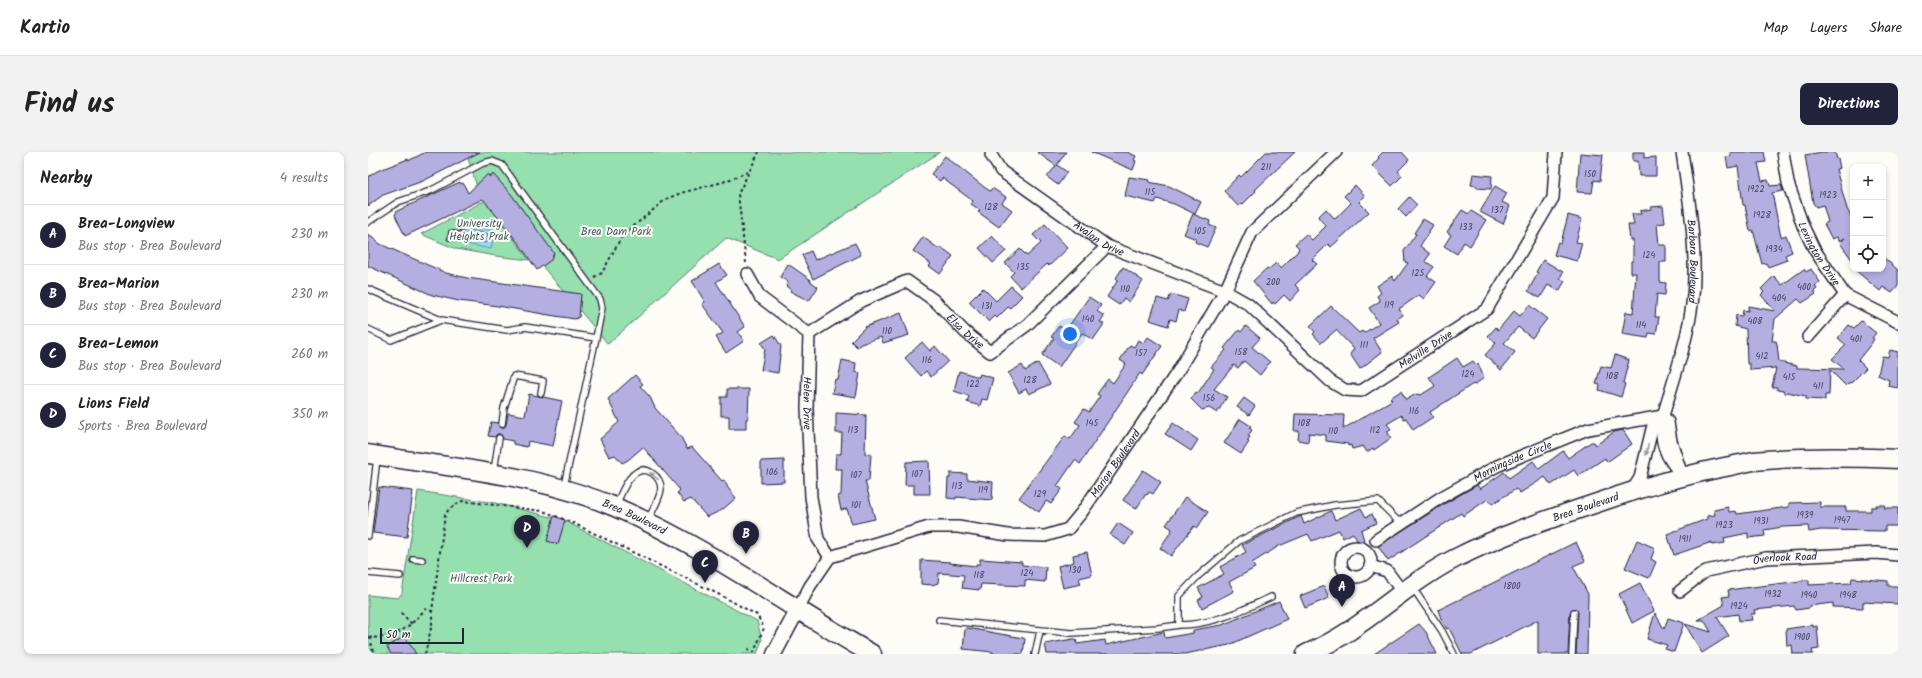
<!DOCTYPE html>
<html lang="en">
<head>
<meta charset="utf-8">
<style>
  :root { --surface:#fff; --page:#f2f2f2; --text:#222; --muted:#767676; --line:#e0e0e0; --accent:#22223b }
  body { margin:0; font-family:Kalam,sans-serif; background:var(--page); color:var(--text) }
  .controls { position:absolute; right:12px; top:12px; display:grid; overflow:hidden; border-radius:8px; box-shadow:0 2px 6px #0003 }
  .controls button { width:36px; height:36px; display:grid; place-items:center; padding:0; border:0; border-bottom:1px solid var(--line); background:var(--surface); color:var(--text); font:20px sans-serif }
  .scale { position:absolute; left:12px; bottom:10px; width:84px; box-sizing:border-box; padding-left:4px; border:2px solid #22223b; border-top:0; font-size:11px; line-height:14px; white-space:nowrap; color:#22223b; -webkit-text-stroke:3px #fdfcf7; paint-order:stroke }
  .you { position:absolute; left:702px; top:182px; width:14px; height:14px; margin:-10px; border:3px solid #fff; border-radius:50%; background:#1a73e8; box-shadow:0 0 0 6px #1a73e833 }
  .badge { display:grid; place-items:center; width:26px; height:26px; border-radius:50%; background:var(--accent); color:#fff; font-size:13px; font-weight:700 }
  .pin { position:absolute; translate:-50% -33px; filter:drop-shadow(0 1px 2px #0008) }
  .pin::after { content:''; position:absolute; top:21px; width:14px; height:12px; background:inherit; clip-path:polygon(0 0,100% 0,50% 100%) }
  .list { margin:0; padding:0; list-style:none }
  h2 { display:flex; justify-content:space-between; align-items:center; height:52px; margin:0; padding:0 16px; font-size:17px }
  h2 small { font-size:13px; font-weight:400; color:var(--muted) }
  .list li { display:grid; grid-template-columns:26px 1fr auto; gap:12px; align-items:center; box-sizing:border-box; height:60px; padding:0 16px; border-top:1px solid var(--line) }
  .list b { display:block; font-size:15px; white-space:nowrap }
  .list p { margin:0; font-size:13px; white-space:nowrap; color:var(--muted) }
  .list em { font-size:13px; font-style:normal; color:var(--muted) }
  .icon { flex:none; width:22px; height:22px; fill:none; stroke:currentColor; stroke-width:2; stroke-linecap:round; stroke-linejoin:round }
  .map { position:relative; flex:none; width:1530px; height:502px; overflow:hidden; border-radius:8px }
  header { display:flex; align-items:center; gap:24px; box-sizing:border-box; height:56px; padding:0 20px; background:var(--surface); border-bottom:1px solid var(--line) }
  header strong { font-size:19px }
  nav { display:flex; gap:22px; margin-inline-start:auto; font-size:14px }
  .intro { display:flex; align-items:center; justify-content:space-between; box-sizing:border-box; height:96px; padding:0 24px }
  h1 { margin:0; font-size:28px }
  .button { padding:10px 18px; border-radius:8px; background:var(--accent); color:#fff; font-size:14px; font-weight:700 }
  main { display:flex; gap:24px; padding:0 24px }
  aside { flex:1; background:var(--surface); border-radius:8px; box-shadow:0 2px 6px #0003 }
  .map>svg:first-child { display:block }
  .green { fill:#96dfae; stroke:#5c8074 }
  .water { fill:#98dafa; stroke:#6990ae }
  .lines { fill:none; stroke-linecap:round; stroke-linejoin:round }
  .shore { stroke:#516c87; stroke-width:1 }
  .building { fill:#b4afe0; stroke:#22223b }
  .service-casing { stroke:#22223b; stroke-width:8 }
  .minor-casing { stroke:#22223b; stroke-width:14 }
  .tertiary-casing { stroke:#22223b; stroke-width:17 }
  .primary-casing { stroke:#22223b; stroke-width:21 }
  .path { stroke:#22223b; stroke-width:2; stroke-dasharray:3 3; stroke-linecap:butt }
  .service { stroke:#fdfcf7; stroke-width:5.5 }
  .minor { stroke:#fdfcf7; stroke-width:11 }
  .tertiary { stroke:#fdfcf7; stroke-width:14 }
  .primary { stroke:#fdfcf7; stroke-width:18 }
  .oneway { fill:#9a9aa2 }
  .labels { text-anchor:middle; stroke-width:4; stroke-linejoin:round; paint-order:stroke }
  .number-label { font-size:9px; fill:#464564 }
  .park-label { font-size:11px; fill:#455b5e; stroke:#fdfcf7 }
  .street-label { font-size:11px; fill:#22223b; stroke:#fdfcf7 }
</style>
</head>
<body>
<header>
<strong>Kartio</strong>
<nav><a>Map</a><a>Layers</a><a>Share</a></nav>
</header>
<div class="intro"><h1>Find us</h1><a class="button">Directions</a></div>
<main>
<aside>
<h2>Nearby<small>4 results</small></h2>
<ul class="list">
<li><span class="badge">A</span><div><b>Brea-Longview</b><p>Bus stop · Brea Boulevard</p></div><em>230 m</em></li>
<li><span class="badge">B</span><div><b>Brea-Marion</b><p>Bus stop · Brea Boulevard</p></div><em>230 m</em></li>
<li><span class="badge">C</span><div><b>Brea-Lemon</b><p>Bus stop · Brea Boulevard</p></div><em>260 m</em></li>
<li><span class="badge">D</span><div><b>Lions Field</b><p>Sports · Brea Boulevard</p></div><em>350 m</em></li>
</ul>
</aside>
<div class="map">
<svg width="1530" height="502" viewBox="0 0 1530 502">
  <rect width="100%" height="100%" fill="#fdfcf7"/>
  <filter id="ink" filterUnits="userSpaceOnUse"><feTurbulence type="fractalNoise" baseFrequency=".025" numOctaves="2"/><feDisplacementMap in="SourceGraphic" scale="8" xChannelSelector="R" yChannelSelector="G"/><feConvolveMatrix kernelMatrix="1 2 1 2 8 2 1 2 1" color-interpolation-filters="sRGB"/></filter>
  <g filter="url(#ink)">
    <path class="green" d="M98,0H572L410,107L358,86L240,192L110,38Z
      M118,48L161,108L128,104L88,97L53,82Z
      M50,339L127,351L195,368L389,469L394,488L389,502H0V443L30,446L34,441Z"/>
    <path class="water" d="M97,73L126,79L123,97L94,91Z"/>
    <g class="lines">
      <path class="shore" d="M102,78L120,82L119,91L100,88V80Z"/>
    </g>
    <path class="building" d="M58,0H112L55,29L15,43L0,54V25L9,19L40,7V9Z
      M669,0H698L689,13L699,20L690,33L679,25L688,14Z
      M723,0H759L768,4L766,8L768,9L765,18Z
      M898,0H927L887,38L888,39L874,53L873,52L870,54L856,39L871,23L873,25Z
      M1015,0H1034L1041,8L1030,19L1034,24L1024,34L1004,14L1011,6L1010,5Z
      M1265,0H1276V6L1288,5V24H1271L1270,9H1265Z
      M1362,0H1396L1398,10L1390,11L1394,29L1400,28L1402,34L1413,33L1415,39L1404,41L1413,85L1418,83L1424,100L1417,103L1419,108L1400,115L1398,111L1394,112L1385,78L1382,79L1377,53H1375L1370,14L1360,16L1358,5L1363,4Z
      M1454,0H1467L1469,7H1470L1472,16L1468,17L1479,57L1485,68V109L1472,91L1477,86L1471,89L1469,85L1464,87L1456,72L1460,70L1455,53L1448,55L1445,51L1437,3Z
      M1212,1L1235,3L1232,29L1226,28L1224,41L1209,40Z
      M577,4L616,35L622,39L624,36L638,45L634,51L644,58L631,75L610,60L612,58L603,52L605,49L574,26L572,29L563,22Z
      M120,22L123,25L125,22L143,42L186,101L183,108L169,118L152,93L115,47L37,84L27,63L29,59L92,30L93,32L95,31L100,41Z
      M1105,22L1124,24L1123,37L1109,36V34L1103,33Z
      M761,25L782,28L781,30L801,34L833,50L827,62L806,52L789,47L787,51L757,44Z
      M987,33L997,44L991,50L1001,60L963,95L960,92L944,108L949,112L927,133L932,138L922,149L916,143L907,152L905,150L904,152L885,129L899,116L900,118L908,111L913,116L929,100L931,96L927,92L938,82L944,88L958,74L950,65L958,57L967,67L983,51L976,44Z
      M1127,34L1139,41L1134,50L1142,54L1135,72L1112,60Z
      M1041,45L1049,53L1038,65L1030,57Z
      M1295,54L1297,71L1289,72L1291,93H1298V110H1292V130L1298,131L1297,143L1289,142L1287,165H1291L1288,182L1281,181L1280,186L1254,182L1258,160L1265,161L1268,121H1263V109H1265V88H1262L1260,73H1266L1264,62H1273L1272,59L1283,57V55Z
      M1094,58L1101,62L1103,59L1118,68L1102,94L1096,90L1089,102L1076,94L1083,83L1079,80Z
      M825,62L842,69L841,73L848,76L839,95L827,90L828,87L816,82Z
      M1200,63L1214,67L1208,90L1214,91L1209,109L1186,103L1190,90L1193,91Z
      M1055,67L1065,73L1052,94L1062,102L1057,109L1066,115L1059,124L1068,130L1056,147L1051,143L1031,157L1035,163L1029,167L1031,170L1005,186L1014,200L992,217L982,202L986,197L968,178L953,191L945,182L947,180L942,174L963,154L991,181L994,179L996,181L1011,171L1001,156L1012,149L1009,144L1013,141L1009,134L1024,124L1027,129L1040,111L1037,110L1036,99L1048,82L1046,81Z
      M677,72L700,96L681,114L679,112L653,136L642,124L646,120L637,111L652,97L659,104L673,91L665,83Z
      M81,78L95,80L93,90L79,88Z
      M0,82L12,92L78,121L99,126L213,142L211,165L207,167L181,163L130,154L91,149L64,143L0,114Z
      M624,84L638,99L625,111L611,96Z
      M555,85L571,97L573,95L585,104L572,122L561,114L563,112L545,99Z
      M487,91L493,103L445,127L434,103L443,99L447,108Z
      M1515,105L1530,118V134L1524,141L1515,135L1512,139L1486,117H1515Z
      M1175,108L1195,120L1192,126L1197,129L1191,139L1180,133L1172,146L1160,139L1170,121L1168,120Z
      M351,112L359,123L348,130L377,175L370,180L376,189L358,201L348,185L355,181L334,152L337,150L324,129Z
      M420,112L443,128H441L450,135L441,149L422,139L423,138L418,134L420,130L412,125Z
      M755,115L775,129L761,150L756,146L751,153L739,145L750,128L748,126Z
      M1436,117L1438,120L1443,117L1452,130L1447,134L1449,137L1446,139L1448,142L1434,151L1430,147L1407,167L1404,189H1408L1409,192L1411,210L1429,214V216L1476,217L1464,207L1478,193L1470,186L1481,173L1486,176L1493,169L1508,181L1504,186L1506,187L1503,192L1490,208L1498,216L1483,231L1482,230L1478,234L1462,218L1461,243H1457V248L1438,247V244L1419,240L1417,242L1415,239L1409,238V235H1404L1408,216L1382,218V212H1379L1378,177L1367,174L1368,163L1374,164L1375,158L1380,159V154L1407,159L1393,143L1396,140L1393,137L1406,124L1414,133Z
      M643,134L654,144L642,156L640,155L629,166L627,164L621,170L601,150L615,136L628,149Z
      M803,142L820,147L816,160L811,158L808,169L802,167L800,174L782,168L789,146L800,149Z
      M721,145L733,153L729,159L736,164L732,170L736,172L725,188L714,181L691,215L674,203L686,186L683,185L691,174L698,178Z
      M1161,153L1179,167L1164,186L1150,175L1136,191L1147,200L1133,218L1117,203L1128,191L1120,184L1128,175L1130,178L1146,159L1152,164Z
      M533,161L541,183L515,191L513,185L493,192L489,195L483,189L497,175Z
      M878,174L892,186L884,195L902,210L892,223L876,209L870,216L866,213L846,237L859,245L849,261L841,256L834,258L823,247L828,240L830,241L846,217L843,215L858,198L856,196L871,178L873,180Z
      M406,183L413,194L410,221L393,218L397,197L393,191Z
      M780,185L794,194L774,223L772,221L712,312L707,308L689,334L694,337L683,352L678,349L671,360L651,346L697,284L702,287L712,273L707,270L716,257L721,260L732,244L729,242L740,227L745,231L758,212L752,208L762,193L766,195L770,188L776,191Z
      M554,190L562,199L567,194L580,209L563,225L558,219L553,224L537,206Z
      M1522,198L1530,200V236L1520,234L1521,228L1510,223L1514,204L1520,205Z
      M1247,203L1261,208L1255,231L1257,232L1253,245L1231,238L1232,233L1228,232L1233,214L1243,216Z
      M1089,206L1095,215L1105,209L1108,213L1110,211L1116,226L1106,233L1105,232L1062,260L1065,265L1045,278L1038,266L1036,267L1034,263L1019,272L1023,277L1019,279L1023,286L1006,298L1005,296L999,300L995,294L984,297L983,293L980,294V292L958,289V283L941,281L940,290L930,288L931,279H926L927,262L976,263L975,277L1024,248L1022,246L1033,239L1038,248L1048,242L1053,243L1067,234L1061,225Z
      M474,208L488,211L487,220L492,221L488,245L464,241L467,227L470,228Z
      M670,211L682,232L661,242L658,237L651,241L640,221L654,213L657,219Z
      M591,219L611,225L612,222L625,226L619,248L614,247L612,254L599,250L601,244L586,239Z
      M267,223L275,232L272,234L282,245L287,256L313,285L319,297L324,295L354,329L356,328L360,336L368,346L354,358L339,365L323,347L316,350L309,341L312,338L275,295L260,308L254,311L247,303L241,305L232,287L251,270L240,247Z
      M359,237H381L380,267H378V277H361V264H353V245H359Z
      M161,242L194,249L185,294L160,289L159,295L145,292V289L135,287L132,282H129L127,285L120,284L123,270L130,271L131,275L135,276L138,273L140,261L157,264Z
      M876,246L887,254L881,263L869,255Z
      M468,261L498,263L497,302H503L501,329H497L507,367L484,372L479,357L473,358L470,344L473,343L474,317H467L468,302H473L474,281H468Z
      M872,267L883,274L881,276L884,278L880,284L882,285L879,289L881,290L873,302L856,291Z
      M805,271L830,288L823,299L797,282Z
      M1255,278L1264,292L1239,310L1237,306L1210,324L1206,318L1183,333L1177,325L1152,341L1148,337L1124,352L1120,347L1095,364L1093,361L1020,409L1010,394L1076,352L1109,333L1112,337L1136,320L1141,326L1165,309L1171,317L1195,299L1200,306L1223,290H1226L1228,293L1246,280Z
      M416,308V330L393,331V309Z
      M561,309L562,342H546V333H537L538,310Z
      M775,318L793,330L785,342L781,340L779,343L778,342L768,357L755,348Z
      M582,321L599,322V327L625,330L624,348L588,345V347L579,346L580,326H582Z
      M11,335L45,339L39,385L5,381Z
      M817,345L840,360L829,376L826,374L803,404L792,396L804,378L803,376L798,373Z
      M1452,350V355H1478V359H1503V355H1508V353H1517L1516,356H1530V374H1517V379L1453,378L1441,380L1440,374L1415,375L1396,378L1397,384L1380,386V381L1356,386L1357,391L1344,393V390L1306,403L1299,382L1339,367V364L1347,363L1346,358L1360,355L1361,360L1368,359L1369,362L1421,355V351Z
      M993,356L998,365L1004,362L1008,371L993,378L998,395L994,397L985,381L975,386L971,378L944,389L940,382L911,394L884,411L887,416L861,430L866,439L834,456L830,448L835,445L830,436L856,422L852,415L878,400L874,393L931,365L933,364L936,372L963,359L967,368Z
      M186,364L197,368L190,392L179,389Z
      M750,371L765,381L757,393L742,383Z
      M1269,388L1287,396L1283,407L1288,410L1281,426L1257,416Z
      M1208,390L1217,409L1205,414L1220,442L1219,502H1208L1210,460L1206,456L1202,460L1200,502H1170V468L1103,502H1094L1081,476L1079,477L1074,469L1070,458Z
      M719,400L724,423L711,426L713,432L695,436L690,414L706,410L705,403Z
      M612,407L654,410V413L678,415L677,430L657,428V434L613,432L612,438L594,436L596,423L571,421L570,431L564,433L553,432V408L582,410V411L608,414V412H612Z
      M1484,426L1520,429V434H1530V452L1495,450V456L1465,455V451L1441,454V456L1428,458L1426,454L1386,458L1387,462H1383L1384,468L1371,469L1370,462L1349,465L1361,484L1334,501L1317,472L1343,480L1336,468H1330L1356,453L1354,445L1361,444L1360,438L1441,428V433L1483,431Z
      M1272,431L1286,459L1264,471L1251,442Z
      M956,434L961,446L937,456L932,444Z
      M911,449L919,467L861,493L817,502H679L677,492L705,487H708L709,492L737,488L738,493L796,480L797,486L825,481V478L854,473Z
      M1287,461L1296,477L1300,466L1316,471L1306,500L1297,497L1299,493L1279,487Z
      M1051,472L1058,480L1069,502H1006Z
      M1445,473V475L1449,474L1451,497L1444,498L1445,502H1425L1424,493L1419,494L1418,477Z
      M599,476L655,486L657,487L655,502H625V500L595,497L597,477Z
      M37,484L48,502H23L19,495Z"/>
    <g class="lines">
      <defs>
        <path id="service" d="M0,70L30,50L62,39L115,11L124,9L134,13L232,147L234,156L228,186L196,334
          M0,137L73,168L139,178L157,175L228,186
          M0,177L23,188L73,168
          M134,272L136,256L146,224L175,229L173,241
          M126,319L131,286
          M248,354C253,341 265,308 284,321C290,325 293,330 293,337C292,347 284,359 280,368
          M0,384L9,306
          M45,407L54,408
          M0,421L32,424
          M1045,436L1074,479L1086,502
          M571,468L703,481L790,476L811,473V444L829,425L871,389L928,361L967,353L1010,349L1033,372
          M811,473C844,473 873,459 903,445
          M667,502L672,479
          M1204,502L1206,460"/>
        <g id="minor">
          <path id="s1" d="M1314,0C1320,41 1327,83 1326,124C1326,172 1308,219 1295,264C1291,290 1297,305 1315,324"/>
          <path id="s2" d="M1415,0L1420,31L1435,74L1446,97L1477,143L1530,170"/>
          <path id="s3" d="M623,3L633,19L739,94L857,139L880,152L962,229L977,238L993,239L1119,157L1185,46L1188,0"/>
          <path id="s4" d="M379,122L392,145L441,182L439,256L443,345L450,387L462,405"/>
          <path id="s5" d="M441,182L493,149L539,129L567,149L597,180L622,200L659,173L739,94"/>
          <path d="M1440,185L1477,143"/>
          <path d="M1295,264L1300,270L1303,289L1312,317"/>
          <path d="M1263,340L1272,326L1285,273L1295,264"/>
          <path id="s6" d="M1008,388L1072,346L1129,314L1220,277L1295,264"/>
          <circle cx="988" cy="410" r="15"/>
          <path d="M1002,414L1019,419L1035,441"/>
          <path id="s7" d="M1312,439L1338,419L1398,406L1508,401L1530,403"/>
          <path id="s8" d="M430,457L442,434L462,405L561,375H590L640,383L677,384L700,377L714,360L810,219L857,139L884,80L968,0"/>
        </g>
        <path id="tertiary" d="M406,502L430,457"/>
        <g id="primary">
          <path id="s9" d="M0,302C83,316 169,322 247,355C338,394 419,454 504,502"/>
          <path id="s10" d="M938,502C993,480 1034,434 1086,407C1131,384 1178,368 1226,352C1267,338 1309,325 1352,316C1363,314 1375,311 1386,309C1434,304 1482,305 1530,307"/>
        </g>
      </defs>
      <use href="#service" class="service-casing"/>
      <use href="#minor" class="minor-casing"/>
      <use href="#tertiary" class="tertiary-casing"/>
      <use href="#primary" class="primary-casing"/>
      <path class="path" d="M378,111L370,42L391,0
        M226,125L234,121L254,84L298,47L313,41L355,30L382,19
        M33,461L44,472
        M0,485C25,488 42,476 57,457L64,459
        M3,485L4,497L8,502
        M57,502L64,472V459L77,363L81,357L94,349L175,359L205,371L352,443L389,463L396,476L386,500L380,497"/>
      <use href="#service" class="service"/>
      <use href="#minor" class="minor"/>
      <use href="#tertiary" class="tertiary"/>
      <use href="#primary" class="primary"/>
    </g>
    <defs><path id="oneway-solid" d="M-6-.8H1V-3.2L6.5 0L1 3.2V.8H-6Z"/></defs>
    <g class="oneway">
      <use href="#oneway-solid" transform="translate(1279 298) rotate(102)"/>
      <use href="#oneway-solid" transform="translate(286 324) rotate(-141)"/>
    </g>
  </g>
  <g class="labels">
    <g class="number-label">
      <text x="898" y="18">211</text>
      <text x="1222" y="25">150</text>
      <text x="1388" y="40">1922</text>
      <text x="782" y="43">115</text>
      <text x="1460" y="46">1923</text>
      <text x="623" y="58">128</text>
      <text x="1129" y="61">137</text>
      <text x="1394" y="66">1928</text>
      <text x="1098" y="78">133</text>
      <text x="832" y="82">105</text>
      <text x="1406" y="100">1934</text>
      <text x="1281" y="106">124</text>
      <text x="655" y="118">135</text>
      <text x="1050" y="124">125</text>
      <text x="905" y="133">200</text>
      <text x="1436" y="138">400</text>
      <text x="757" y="140">110</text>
      <text x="1411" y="149">404</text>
      <text x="1021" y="156">119</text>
      <text x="619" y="157">131</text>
      <text x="720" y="170">140</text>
      <text x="1387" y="172">408</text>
      <text x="1273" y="176">114</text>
      <text x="519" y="182">110</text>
      <text x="1488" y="190">401</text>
      <text x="996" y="196">111</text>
      <text x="873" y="203">158</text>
      <text x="773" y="204">157</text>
      <text x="1394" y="207">412</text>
      <text x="559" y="211">116</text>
      <text x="1100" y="225">124</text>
      <text x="1244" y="227">108</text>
      <text x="1421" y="228">415</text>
      <text x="662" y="231">128</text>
      <text x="605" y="235">122</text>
      <text x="1450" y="237">411</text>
      <text x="841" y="249">156</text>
      <text x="1046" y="262">116</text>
      <text x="724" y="274">145</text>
      <text x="936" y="274">108</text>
      <text x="485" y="281">113</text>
      <text x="1007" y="281">112</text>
      <text x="965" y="282">110</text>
      <text x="404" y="323">106</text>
      <text x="549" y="325">107</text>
      <text x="488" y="326">107</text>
      <text x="589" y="337">113</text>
      <text x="615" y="341">119</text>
      <text x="672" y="345">129</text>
      <text x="488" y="356">101</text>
      <text x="1437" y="366">1939</text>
      <text x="1474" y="371">1947</text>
      <text x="1393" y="372">1931</text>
      <text x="1356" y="376">1923</text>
      <text x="1317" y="390">1911</text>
      <text x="707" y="421">130</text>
      <text x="659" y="424">124</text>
      <text x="611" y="426">118</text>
      <text x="1144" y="437">1800</text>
      <text x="1405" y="445">1932</text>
      <text x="1441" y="446">1940</text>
      <text x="1480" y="446">1948</text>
      <text x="1371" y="457">1924</text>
      <text x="1434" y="488">1900</text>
    </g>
    <g class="park-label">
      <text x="111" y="75">University<tspan x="111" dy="13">Heights Prak</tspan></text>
      <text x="248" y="83">Brea Dam Park</text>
      <text x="113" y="430">Hillcrest Park</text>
    </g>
    <g class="street-label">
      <text dy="4" stroke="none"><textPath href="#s3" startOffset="138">Avalon Drive</textPath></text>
      <text dy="4" stroke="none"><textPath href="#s2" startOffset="109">Lexington Drive</textPath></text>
      <text dy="4" stroke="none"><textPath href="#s1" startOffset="110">Barbara Boulevard</textPath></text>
      <text dy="4" stroke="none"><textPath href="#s5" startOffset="189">Elsa Drive</textPath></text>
      <text dy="4" stroke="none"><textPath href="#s3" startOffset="524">Melville Drive</textPath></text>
      <text dy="4" stroke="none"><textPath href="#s4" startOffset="157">Helen Drive</textPath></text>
      <text dy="4" stroke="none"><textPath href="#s6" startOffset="158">Morningside Circle</textPath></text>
      <text dy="4" stroke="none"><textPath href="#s8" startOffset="386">Marion Boulevard</textPath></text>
      <text dy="4" stroke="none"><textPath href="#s10" startOffset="318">Brea Boulevard</textPath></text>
      <text dy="4" stroke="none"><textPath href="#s9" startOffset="275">Brea Boulevard</textPath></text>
      <text dy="4" stroke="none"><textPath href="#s7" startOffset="113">Overlook Road</textPath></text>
    </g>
  </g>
</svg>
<div class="controls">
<button>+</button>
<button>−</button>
<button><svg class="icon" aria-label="locate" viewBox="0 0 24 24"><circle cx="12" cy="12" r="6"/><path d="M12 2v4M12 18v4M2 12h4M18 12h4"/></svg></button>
</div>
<div class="scale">50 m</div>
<div class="you"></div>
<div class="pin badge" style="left:974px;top:455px">A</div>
<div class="pin badge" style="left:378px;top:402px">B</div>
<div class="pin badge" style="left:337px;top:431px">C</div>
<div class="pin badge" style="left:159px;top:396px">D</div>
</div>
</main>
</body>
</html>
